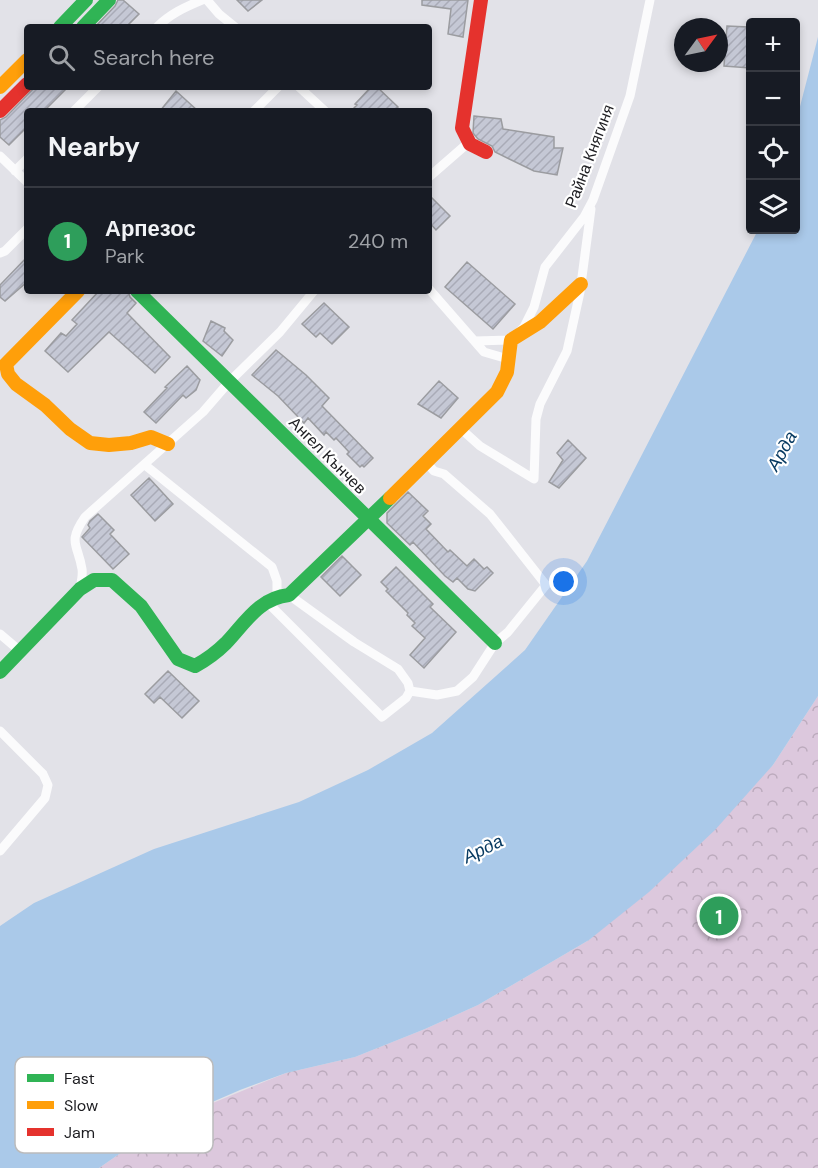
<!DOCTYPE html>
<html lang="en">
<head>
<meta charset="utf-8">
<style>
  :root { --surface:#171b24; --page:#20242c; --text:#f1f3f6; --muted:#9ea1a6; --line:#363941; --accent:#8c9099 }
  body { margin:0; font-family:"DM Sans",sans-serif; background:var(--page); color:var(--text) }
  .controls { position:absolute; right:18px; top:18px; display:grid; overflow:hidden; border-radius:6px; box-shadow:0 3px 9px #0003 }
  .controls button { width:54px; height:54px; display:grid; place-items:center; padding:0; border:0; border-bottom:2px solid var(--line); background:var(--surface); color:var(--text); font:30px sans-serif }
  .compass { position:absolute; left:674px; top:18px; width:54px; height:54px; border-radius:50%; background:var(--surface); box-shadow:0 3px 9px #0003; rotate:57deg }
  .you { position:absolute; left:564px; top:582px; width:21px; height:21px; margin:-15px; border:4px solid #fff; border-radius:50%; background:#1a73e8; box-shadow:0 0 0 9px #1a73e833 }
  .badge { display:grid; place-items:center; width:39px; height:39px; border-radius:50%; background:var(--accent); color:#fff; font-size:20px; font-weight:700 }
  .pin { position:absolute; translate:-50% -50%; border:3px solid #fff; box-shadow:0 2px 6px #0006 }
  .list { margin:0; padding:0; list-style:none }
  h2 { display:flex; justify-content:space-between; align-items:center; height:78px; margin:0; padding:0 24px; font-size:26px }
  h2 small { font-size:20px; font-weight:400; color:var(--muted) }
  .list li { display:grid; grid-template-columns:39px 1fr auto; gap:18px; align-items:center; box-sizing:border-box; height:108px; padding:0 24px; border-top:2px solid var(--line) }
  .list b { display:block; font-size:22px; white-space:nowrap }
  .list p { margin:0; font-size:20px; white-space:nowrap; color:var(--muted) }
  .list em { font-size:20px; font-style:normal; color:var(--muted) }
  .icon { flex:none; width:33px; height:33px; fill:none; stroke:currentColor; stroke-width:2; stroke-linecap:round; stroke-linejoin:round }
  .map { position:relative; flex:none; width:818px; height:1168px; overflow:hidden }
  .search { position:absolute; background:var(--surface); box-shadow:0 3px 9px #0003; left:24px; top:24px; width:408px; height:66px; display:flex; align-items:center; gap:15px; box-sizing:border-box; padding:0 21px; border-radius:6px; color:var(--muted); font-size:22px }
  .panel { position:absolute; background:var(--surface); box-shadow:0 3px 9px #0003; left:24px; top:108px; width:408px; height:186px; border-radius:6px }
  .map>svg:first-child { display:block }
  .park { fill:url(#park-crowns) }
  .water { fill:#aac9e9 }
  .building { fill:url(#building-hatch); stroke:#9b9ca0; stroke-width:1.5 }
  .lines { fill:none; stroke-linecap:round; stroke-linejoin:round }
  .street { stroke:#fbfbfc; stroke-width:9 }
  .fast { stroke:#30b455; stroke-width:14 }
  .slow { stroke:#ff9f0a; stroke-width:14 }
  .jam { stroke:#e5322d; stroke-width:14 }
  .labels { text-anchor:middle; stroke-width:4.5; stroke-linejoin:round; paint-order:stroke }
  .street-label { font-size:16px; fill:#1d1d21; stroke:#fff }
  .water-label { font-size:18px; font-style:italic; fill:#073a61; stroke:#fff }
  .key { fill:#fff; stroke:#bbbbbc; stroke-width:1.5 }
  .key-label { font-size:16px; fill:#1d1d21 }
</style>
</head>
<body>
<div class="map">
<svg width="818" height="1168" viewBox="0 0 818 1168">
  <defs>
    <pattern id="park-crowns" width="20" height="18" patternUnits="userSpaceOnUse" patternTransform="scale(1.5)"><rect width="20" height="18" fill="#dcc8dd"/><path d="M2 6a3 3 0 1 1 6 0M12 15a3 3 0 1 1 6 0" fill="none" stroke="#bcabbd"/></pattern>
    <pattern id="building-hatch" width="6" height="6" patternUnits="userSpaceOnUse" patternTransform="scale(1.5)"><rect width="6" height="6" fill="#c5c8d5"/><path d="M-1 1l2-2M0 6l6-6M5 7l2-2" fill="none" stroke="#a9abb7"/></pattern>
  </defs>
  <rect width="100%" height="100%" fill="#e2e2e8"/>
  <path class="park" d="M818,696V1168H99L164,1123L286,1073L355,1057L425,1029L478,1005L589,940L773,765Z"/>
  <path class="water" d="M818,37V696L773,765L715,830L649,892L589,940L478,1005L425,1029L355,1057L286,1073L240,1090L164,1123L99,1168H0V926L34,903L154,849L299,802L368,770L432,733L525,650L587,561L758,230H796V122Z"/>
  <path class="building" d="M118,0H123L139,14L126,27H95L115,6Z
    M237,0H262L248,11Z
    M422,0H468L463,37L448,34L451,9L422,5Z
    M727,26L748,27V40L750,41V68L724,66Z
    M35,87H68L44,111H27V127L9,145L0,137V120L6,117Z
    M371,87H377L398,107L394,111H351L357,105L355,104Z
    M176,91L198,111H160Z
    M474,116L501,119L503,129L554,137V148H563L557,175L534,171L495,152L492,146L478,139L473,133Z
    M429,195L450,216L436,230L429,222Z
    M27,257V282L5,301L0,297V285Z
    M467,262L515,304L493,329L445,287Z
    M99,291H128L130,297L136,303L127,313L170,357L155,373L109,332L68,372L45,351L61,333L66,336L77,324L72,320Z
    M324,303L349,327L332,344L320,333L316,337L302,324Z
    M211,321L225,328L224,331L233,340L222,356L203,341Z
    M276,350L306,375L329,398L322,406L373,458L364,467L362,465L360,467L347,454L349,452L336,438L334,440L326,432L324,435L308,418L304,423L278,396L252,375Z
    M187,366L200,380L196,390L186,398L183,395L156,423L144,412L167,388L165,387Z
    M439,381L458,398L441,418L418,404Z
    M568,440L586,458L559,488L549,482L563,460L557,453Z
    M149,478L173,504L155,521L131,495Z
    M408,492L428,511L423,516L431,524L426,529L448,552L450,550L467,566L474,559L484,569L487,567L493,573L475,591L468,589L457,578L453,582L445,576L413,542L410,545L387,523V513Z
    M98,514L114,530L110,534L129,554L113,569L82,537L90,528L88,525L90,521Z
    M342,556L361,575L340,596L321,577Z
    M396,567L433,604L430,607L456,632L424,668L410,655L425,638L412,626L415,623L407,615L408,613L386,591L388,589L381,582Z
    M168,671L199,701L182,718L160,697L154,703L145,694Z"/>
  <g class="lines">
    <path class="street" d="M207,0L219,14L235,27
      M157,27C170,14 185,7 202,0
      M299,87L325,111
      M74,111L98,87
      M254,111L278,87
      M0,156L27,182
      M15,171L27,159
      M429,177L468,143
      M0,253L5,251L27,229
      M429,289L484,352L508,359
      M475,341L511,340L524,327L534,307L545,267L584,217L593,200L630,96L650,0
      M460,428L480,446L534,479
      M145,465L272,567L277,581V595
      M534,479L536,419L540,404L567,351L580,292L591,209
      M80,589C81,583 83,575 82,569C78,544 67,543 85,517L203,412L229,382L280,332L314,291
      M267,602L382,717L406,698L410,691L408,683L398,669L354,642L289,595
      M0,634L20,651
      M410,691L437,695L457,691L473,677L495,643L508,632L546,585L490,514L444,474L434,471L427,463
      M0,731L43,774L48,785L45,798L0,851"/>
    <path class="fast" d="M60,27L86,0
      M83,27L109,0
      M137,291L495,643
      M0,672L80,589L94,580H112L141,606L178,659L195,666C206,660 217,652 226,643C245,623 259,598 289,595L390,498"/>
    <path class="slow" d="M0,87L27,60
      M78,291L6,364L8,374L16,384L45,405L70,429L90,443L109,445L131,443L151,437L168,444
      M390,498L497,392L507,372L511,340L540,322L581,284"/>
    <path class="jam" d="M481,0L462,128L470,144L486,152
      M0,111L27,84"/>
  </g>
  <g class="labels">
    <g class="street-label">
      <text transform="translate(589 156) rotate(-69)" y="6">Райна Княгиня</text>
      <text transform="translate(328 455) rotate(45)" y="6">Ангел Кънчев</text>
    </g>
    <g class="water-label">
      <text transform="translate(782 451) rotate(-61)" y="6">Арда</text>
      <text transform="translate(483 849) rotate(-26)" y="6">Арда</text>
    </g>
  </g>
  <rect x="15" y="1057" width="198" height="96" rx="9" class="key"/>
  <rect x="27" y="1074" width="27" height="8" fill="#30b455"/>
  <rect x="27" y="1101" width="27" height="8" fill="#ff9f0a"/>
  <rect x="27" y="1128" width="27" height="8" fill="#e5322d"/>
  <g class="key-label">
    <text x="64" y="1084">Fast</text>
    <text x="64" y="1111">Slow</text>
    <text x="64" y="1138">Jam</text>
  </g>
</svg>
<div class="controls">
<button>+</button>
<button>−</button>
<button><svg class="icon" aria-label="locate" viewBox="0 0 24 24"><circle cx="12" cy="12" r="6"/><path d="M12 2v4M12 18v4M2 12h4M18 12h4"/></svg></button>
<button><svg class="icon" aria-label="layers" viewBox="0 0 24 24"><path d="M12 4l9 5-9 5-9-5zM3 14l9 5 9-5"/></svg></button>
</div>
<svg class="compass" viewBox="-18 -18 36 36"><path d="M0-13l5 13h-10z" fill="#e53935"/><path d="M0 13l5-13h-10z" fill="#9ea1a6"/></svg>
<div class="you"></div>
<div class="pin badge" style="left:719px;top:916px;background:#2e9e5b">1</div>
<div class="search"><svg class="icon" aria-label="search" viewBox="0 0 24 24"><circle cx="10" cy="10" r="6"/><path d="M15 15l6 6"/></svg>Search here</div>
<section class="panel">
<h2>Nearby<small></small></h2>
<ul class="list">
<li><span class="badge" style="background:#2e9e5b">1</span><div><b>Арпезос</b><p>Park</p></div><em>240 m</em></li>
</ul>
</section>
</div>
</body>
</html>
